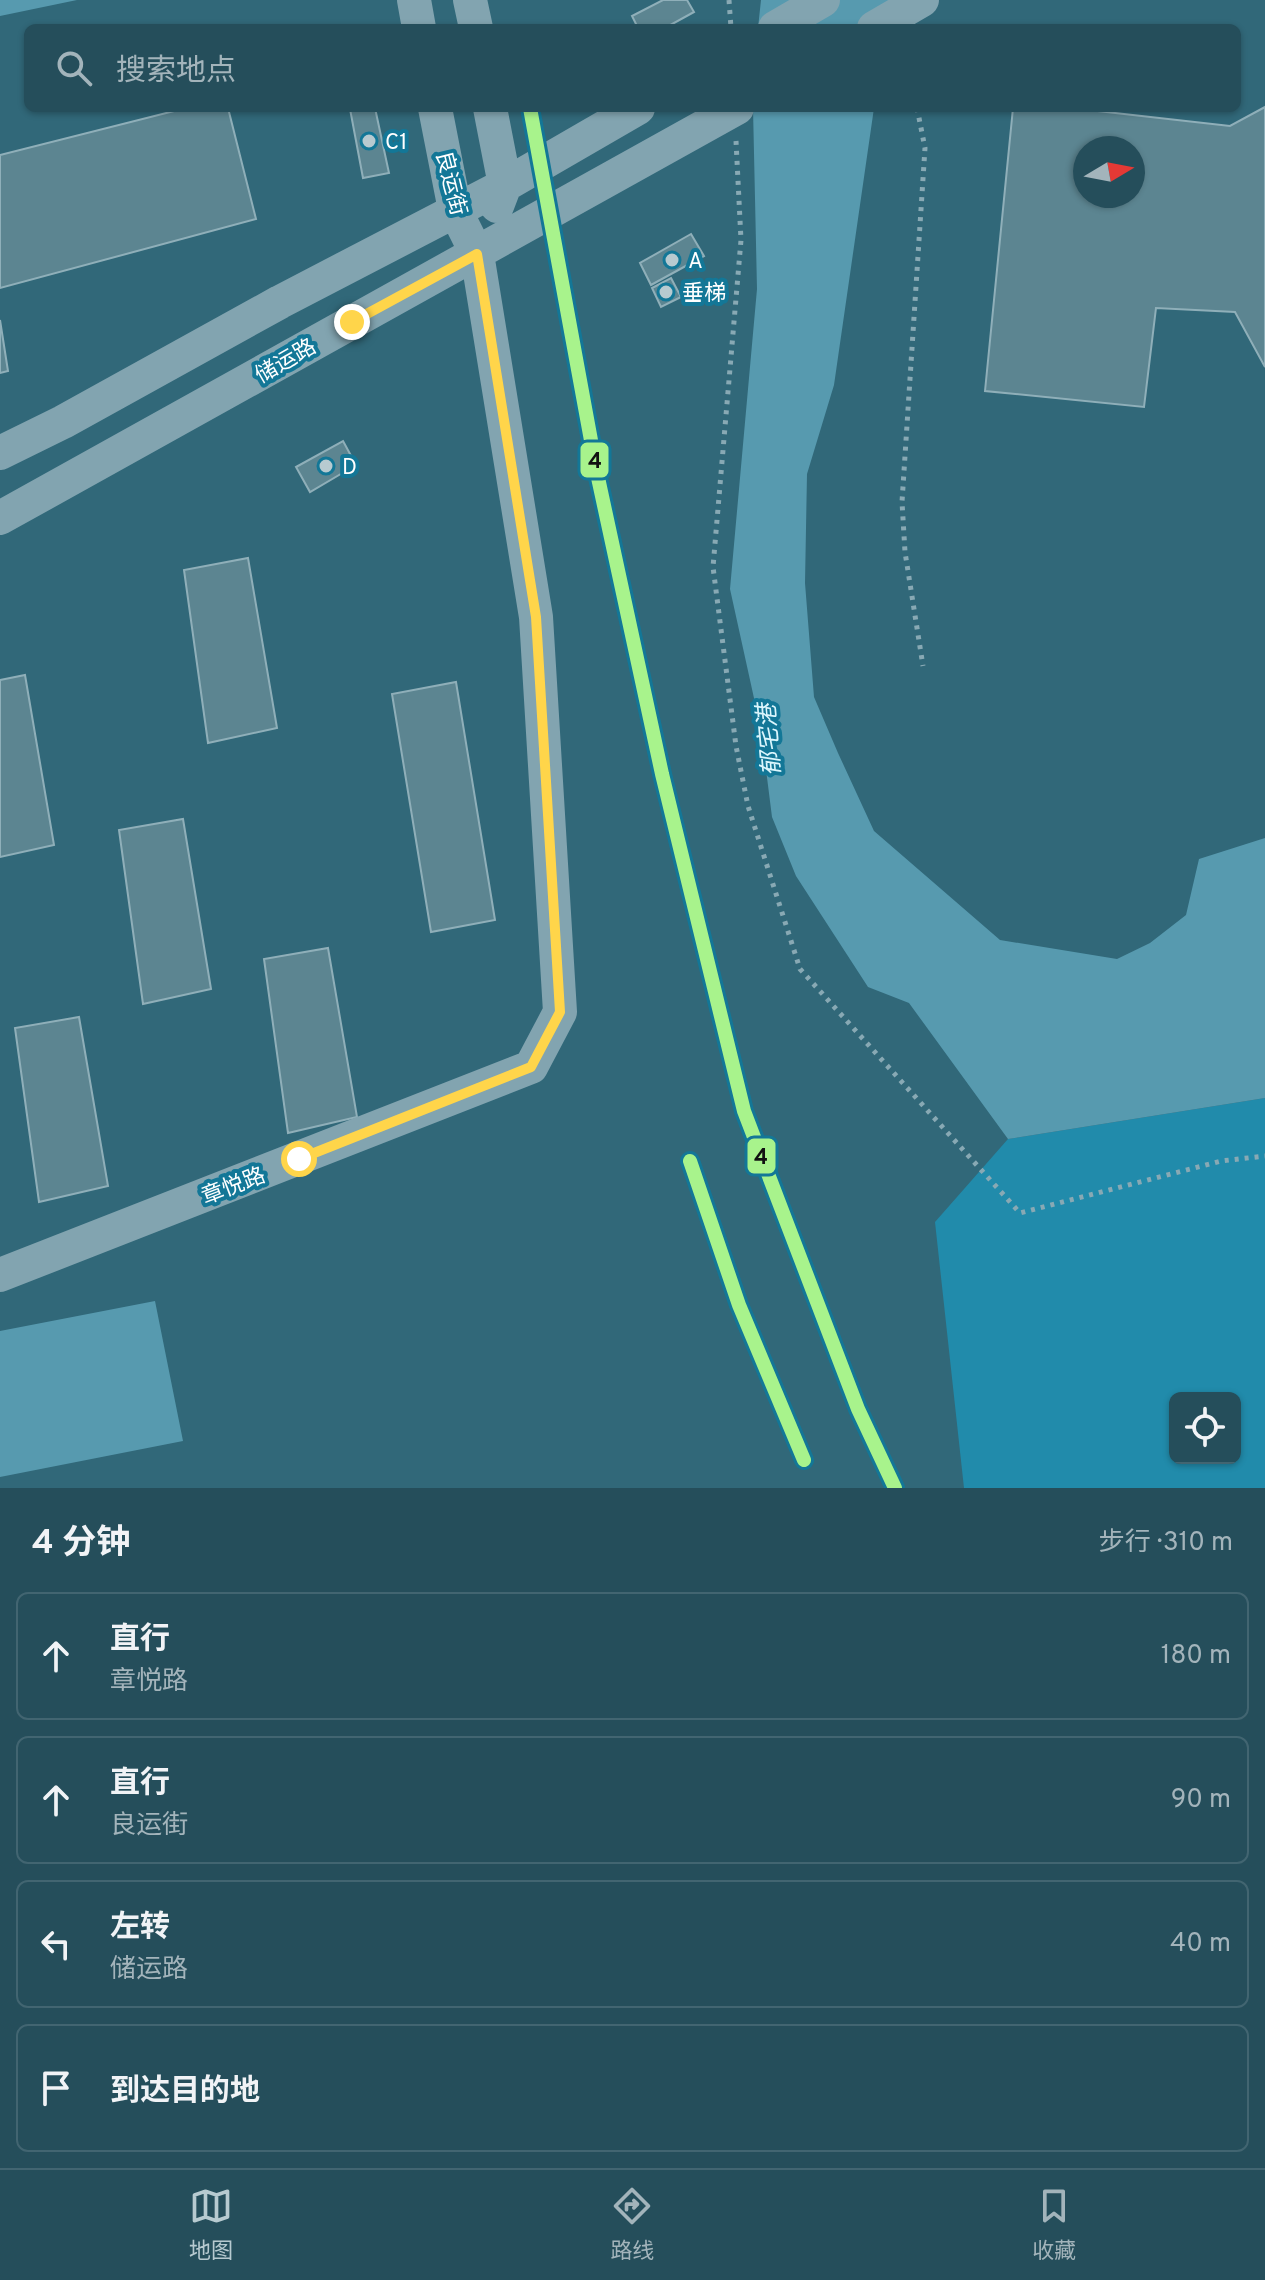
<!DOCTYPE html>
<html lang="zh">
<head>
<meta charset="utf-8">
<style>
  :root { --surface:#254e5b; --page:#2d5561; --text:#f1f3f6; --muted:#a3b4bb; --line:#426571; --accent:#b7cad0 }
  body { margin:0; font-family:Overpass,"Noto Sans SC",sans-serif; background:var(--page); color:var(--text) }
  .controls { position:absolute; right:24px; bottom:24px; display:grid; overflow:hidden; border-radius:12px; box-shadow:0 2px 6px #0004 }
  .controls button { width:72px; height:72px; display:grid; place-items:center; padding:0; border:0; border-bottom:2px solid var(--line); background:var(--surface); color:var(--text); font:40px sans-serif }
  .compass { position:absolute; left:1073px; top:136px; width:72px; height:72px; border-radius:50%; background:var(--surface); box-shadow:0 2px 6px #0004; rotate:80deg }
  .stop { position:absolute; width:24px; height:24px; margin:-18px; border:6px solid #ffd54a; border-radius:50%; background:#fff }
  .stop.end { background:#ffd54a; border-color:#fff; box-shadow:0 2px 8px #0008 }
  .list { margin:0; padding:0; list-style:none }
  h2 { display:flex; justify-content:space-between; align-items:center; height:104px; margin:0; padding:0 32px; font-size:34px }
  h2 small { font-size:26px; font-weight:400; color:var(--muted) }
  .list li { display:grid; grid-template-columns:52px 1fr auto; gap:24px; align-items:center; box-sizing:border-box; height:128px; margin:0 16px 16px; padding:0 16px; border:2px solid var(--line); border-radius:12px }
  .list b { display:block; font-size:30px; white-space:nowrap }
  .list p { margin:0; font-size:26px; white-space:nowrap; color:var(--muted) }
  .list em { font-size:26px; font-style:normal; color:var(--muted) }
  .icon { flex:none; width:44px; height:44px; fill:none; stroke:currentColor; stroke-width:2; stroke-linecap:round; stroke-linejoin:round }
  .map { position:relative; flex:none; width:1265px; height:1488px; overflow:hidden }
  .search { position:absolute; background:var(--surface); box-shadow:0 2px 6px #0004; left:24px; right:24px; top:24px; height:88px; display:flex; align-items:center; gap:20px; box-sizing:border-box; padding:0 28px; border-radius:12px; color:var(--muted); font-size:30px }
  .sheet { height:680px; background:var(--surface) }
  nav { display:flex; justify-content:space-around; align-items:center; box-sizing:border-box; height:112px; border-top:2px solid var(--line); background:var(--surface); font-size:22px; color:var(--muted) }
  nav a { display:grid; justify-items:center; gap:4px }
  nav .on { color:var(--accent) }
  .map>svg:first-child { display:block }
  .green { fill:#218bab; fill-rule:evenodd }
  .water { fill:#579aaf }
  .building { fill:#5c8591; stroke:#8fafb9; stroke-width:2; fill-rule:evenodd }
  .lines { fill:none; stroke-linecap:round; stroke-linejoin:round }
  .path { stroke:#88a9b4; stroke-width:5; stroke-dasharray:4 6; stroke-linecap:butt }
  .secondary { stroke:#82a4b0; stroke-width:34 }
  .metro-1-casing { stroke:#137797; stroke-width:20 }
  .metro-1 { stroke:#a8f38c; stroke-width:14 }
  .route { stroke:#ffd54a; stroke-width:10 }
  .poi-dot { fill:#b7cad0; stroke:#137797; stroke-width:3 }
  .labels { text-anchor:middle; stroke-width:8; stroke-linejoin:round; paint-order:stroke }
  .poi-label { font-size:22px; fill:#fff; stroke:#137797; text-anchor:start }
  .street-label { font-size:22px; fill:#fff; stroke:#137797 }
  .water-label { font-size:24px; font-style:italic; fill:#dbf6fd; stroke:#137797 }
  .line-badge { stroke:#137797; stroke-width:3 }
  .pale-badge-label { font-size:22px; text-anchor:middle; font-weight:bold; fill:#111 }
</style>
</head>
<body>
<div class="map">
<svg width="1265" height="1488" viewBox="0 0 1265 1488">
  <rect width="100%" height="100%" fill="#316879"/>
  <path class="green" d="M1265,1098V1488H964L935,1222L1008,1139ZM1175,1398H1235V1458H1175Z"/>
  <path class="water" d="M0,0H77L0,16Z
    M761,0H893L888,28H758Z
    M753,108H874L834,385L807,474L805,583L814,697L838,753L874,831L1000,940L1117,959L1150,943L1186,915L1199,859L1265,838V1098L1008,1139L909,1003L868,987L796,876L772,817L761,730L730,589L757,289Z
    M155,1301L183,1441L0,1477V1331Z"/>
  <path class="building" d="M663,0H687L694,12L665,28H638L632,16Z
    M1265,107V367L1235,312L1156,308L1144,407L985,391L1013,108H1071L1230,126ZM1085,148H1133V196H1085Z
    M186,108H228L256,219L0,288V155Z
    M375,108L389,173L363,178L350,109Z
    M691,234L704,256L651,285L640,263Z
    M671,278L681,297L661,307L652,288Z
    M0,320L8,371L0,373Z
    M343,441L356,465L310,492L296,467Z
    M248,558L277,728L208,743L184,570Z
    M25,675L54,845L0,857V680Z
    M456,682L495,920L431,932L392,694Z
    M183,819L211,989L143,1004L119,830Z
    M328,948L357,1117L288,1133L264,959Z
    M79,1017L108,1186L39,1202L15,1028Z"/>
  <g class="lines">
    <path class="path" d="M729,0L731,28
      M917,108L925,148L902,502L905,552L923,666
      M736,141L741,240L713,567L736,746L748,806L800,969L1020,1213L1221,1161L1265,1156"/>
    <path class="secondary" d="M414,0L419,28
      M470,0L476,28
      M775,28L823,0
      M874,28L922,0
      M490,108L505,185L497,206
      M0,453L63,422L280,302L505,185L638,108
      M0,518L737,108
      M0,1275L531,1067L560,1012L536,617L477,254L455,210L435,108"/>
    <defs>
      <path id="metro-1" d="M530,108L597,473L662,774L744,1111L858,1409L895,1488
        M690,1161L739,1305L804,1460"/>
    </defs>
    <use href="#metro-1" class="metro-1-casing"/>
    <use href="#metro-1" class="metro-1"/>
  </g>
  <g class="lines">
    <path class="route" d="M299,1159L531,1067L560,1012L536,617L477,254L352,322"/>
  </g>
  <g class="poi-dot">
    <circle cx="369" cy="141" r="8"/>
    <circle cx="672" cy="260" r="8"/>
    <circle cx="666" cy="292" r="8"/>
    <circle cx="326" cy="466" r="8"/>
  </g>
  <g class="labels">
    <g class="poi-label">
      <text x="385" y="149">C1</text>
      <text x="688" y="268">A</text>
      <text x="682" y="300">垂梯</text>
      <text x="342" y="474">D</text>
    </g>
    <g class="street-label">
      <text transform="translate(452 183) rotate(76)" y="8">良运街</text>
      <text transform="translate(285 360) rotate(-30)" y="8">储运路</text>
      <text transform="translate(233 1185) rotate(-21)" y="8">章悦路</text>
    </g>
    <g class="water-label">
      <text transform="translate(769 740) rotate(-95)" y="8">郁宅港</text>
    </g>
  </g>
  <g class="line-badge">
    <rect x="579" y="441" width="31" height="38" rx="8" fill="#a8f38c"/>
    <rect x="746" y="1137" width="31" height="38" rx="8" fill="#a8f38c"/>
  </g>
  <g class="pale-badge-label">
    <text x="595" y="468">4</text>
    <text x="761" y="1164">4</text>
  </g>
</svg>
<div class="controls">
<button><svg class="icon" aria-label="locate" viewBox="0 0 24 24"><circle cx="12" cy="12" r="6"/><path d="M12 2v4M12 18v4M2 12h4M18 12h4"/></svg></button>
</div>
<svg class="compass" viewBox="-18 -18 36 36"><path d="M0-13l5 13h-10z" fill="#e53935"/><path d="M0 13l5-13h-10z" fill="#a3b4bb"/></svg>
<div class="stop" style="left:299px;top:1159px"></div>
<div class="stop end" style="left:352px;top:322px"></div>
<div class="search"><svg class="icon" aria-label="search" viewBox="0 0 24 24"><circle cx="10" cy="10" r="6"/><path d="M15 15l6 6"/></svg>搜索地点</div>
</div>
<section class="sheet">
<h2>4 分钟<small>步行 · 310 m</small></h2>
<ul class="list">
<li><svg class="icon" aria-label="ahead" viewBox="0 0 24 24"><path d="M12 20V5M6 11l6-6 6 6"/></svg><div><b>直行</b><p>章悦路</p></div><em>180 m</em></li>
<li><svg class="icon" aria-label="ahead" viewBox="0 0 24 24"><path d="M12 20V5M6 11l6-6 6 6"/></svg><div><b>直行</b><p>良运街</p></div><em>90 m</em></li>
<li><svg class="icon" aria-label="left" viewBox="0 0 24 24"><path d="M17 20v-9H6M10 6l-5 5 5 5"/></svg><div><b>左转</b><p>储运路</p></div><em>40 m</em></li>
<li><svg class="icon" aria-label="arrive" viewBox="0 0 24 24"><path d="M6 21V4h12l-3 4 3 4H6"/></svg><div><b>到达目的地</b></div></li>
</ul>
</section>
<nav>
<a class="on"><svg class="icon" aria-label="map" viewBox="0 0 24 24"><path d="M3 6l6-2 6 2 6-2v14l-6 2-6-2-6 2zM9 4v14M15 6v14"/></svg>地图</a>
<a><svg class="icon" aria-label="directions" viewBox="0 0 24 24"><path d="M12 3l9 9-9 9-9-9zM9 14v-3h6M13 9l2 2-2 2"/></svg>路线</a>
<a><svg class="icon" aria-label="saved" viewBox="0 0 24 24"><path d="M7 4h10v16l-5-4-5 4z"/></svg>收藏</a>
</nav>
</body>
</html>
